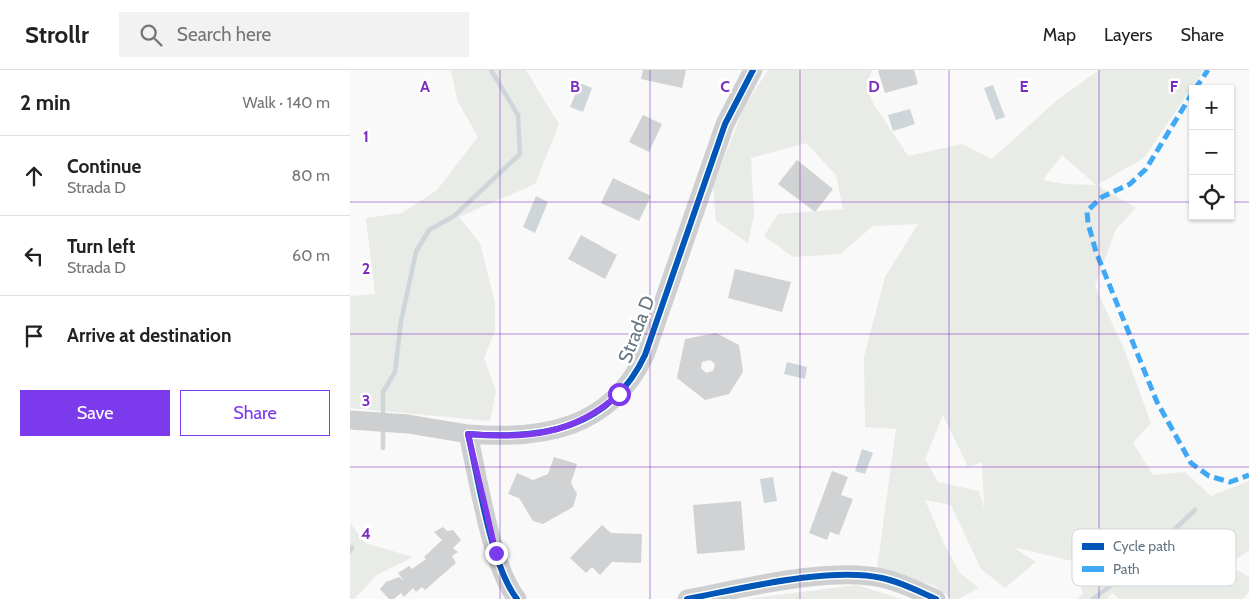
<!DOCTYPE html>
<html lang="en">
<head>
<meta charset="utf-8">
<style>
  :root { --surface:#fff; --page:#f2f2f2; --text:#222; --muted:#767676; --line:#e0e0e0; --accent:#7c3aed }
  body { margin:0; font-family:Cabin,sans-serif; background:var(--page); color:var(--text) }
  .controls { position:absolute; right:15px; top:15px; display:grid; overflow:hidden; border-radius:0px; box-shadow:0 1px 4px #0004 }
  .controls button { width:45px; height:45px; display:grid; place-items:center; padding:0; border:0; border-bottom:1px solid var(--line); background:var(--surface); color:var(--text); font:25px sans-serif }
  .stop { position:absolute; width:15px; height:15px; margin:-11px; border:4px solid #7c3aed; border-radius:50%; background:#fff }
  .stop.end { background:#7c3aed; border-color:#fff; box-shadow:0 1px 5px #0008 }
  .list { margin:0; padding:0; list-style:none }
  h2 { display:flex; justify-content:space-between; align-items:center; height:65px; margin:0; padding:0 20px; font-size:21px }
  h2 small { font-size:16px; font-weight:400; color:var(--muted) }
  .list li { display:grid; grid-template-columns:32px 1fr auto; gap:15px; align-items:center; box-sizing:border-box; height:80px; padding:0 20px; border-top:1px solid var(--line) }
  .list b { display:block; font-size:19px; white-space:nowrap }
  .list p { margin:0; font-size:16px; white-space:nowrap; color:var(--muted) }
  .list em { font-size:16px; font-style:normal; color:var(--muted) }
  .actions { display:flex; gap:10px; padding:15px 20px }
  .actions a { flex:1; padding:11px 0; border:1px solid var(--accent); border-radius:0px; text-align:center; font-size:18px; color:var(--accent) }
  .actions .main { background:var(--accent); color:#fff }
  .icon { flex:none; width:28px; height:28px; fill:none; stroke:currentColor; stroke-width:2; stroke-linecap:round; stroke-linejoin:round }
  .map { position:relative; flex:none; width:899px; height:529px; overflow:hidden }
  header { display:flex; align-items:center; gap:30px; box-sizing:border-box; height:70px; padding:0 25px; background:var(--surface); border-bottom:1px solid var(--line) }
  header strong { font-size:24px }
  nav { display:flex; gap:28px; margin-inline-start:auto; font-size:18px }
  .search { width:350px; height:45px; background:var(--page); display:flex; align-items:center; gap:12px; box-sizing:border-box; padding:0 18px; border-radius:0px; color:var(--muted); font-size:19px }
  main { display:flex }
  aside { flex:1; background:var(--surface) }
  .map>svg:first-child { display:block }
  .green { fill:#e8ebe6; fill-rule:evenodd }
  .water { fill:#ced6d9 }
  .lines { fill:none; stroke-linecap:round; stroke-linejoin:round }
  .stream { stroke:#ced6d9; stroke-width:4.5 }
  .building { fill:#d0d2d3; fill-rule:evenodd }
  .minor { stroke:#cecfd0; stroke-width:19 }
  .quiet { stroke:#3fa9f5; stroke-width:5; stroke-dasharray:10 5; stroke-linecap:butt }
  .cycleway-casing { stroke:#fff; stroke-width:9 }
  .cycleway { stroke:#0057b8; stroke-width:6 }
  .route { stroke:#7c3aed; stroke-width:6 }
  .grid { fill:none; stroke:#7b2cbf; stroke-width:1; stroke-opacity:0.55 }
  .labels { text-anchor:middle; stroke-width:5; stroke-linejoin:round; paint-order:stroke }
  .street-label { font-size:19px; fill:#657683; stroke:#fff }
  .key { fill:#fff; stroke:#d1d6da; stroke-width:1 }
  .key-label { font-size:14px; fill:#657683 }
  .grid-label { font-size:16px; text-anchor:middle; font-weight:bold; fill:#7b2cbf; stroke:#fff; stroke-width:5; stroke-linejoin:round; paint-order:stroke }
</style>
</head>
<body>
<header>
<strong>Strollr</strong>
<div class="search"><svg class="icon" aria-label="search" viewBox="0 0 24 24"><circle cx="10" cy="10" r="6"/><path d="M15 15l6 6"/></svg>Search here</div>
<nav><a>Map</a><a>Layers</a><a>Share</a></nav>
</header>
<main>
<aside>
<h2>2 min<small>Walk · 140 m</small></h2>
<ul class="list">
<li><svg class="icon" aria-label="ahead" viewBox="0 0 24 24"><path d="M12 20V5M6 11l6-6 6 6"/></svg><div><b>Continue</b><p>Strada D</p></div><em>80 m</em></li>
<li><svg class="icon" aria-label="left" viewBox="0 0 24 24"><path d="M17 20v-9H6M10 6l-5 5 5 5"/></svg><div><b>Turn left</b><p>Strada D</p></div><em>60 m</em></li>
<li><svg class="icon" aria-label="arrive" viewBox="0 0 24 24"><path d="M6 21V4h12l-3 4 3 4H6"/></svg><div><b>Arrive at destination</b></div></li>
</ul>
<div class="actions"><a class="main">Save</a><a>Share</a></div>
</aside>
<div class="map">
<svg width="899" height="529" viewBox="0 0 899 529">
  <rect width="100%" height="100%" fill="#f9f9f9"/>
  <path class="green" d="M101,0H176L209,54L185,114L109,147L130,173L145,233V261L134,288L146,321L140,351L0,338V226L25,224L16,148L52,143L87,120L128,67L107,30Z
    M418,0H522L516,18L523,33L558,86L612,74L642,89L706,31L749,0H854L794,88L747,115L786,138L766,159L745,216L774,279L801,353L783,373L803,405L835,402L861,426L899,411V480L878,495L899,507V521L893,529H769L762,523L757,529H728L733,523L722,491L663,477L686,492L655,518L631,499L601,435L575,430L595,476L610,503L629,518L608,529H602L583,515L527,499L546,359L515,357L514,287L535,207L568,154L523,156L490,184L443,187L414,166L428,144L493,139L486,105L456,73L401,88L404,145L398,173L366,151L363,116L394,37ZM712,85L746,115L714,114L693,110ZM593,345L618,397L632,392L634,438L629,421L588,412L575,389Z
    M0,453L15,473L63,487L27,505L4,529H0Z
    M507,515L552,529H397Z"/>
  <path class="water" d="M230,13L242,18L233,42L220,37Z
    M643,15L655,47L646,50L634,18Z
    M560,39L565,54L543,61L538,45Z
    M186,126L198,132L185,163L173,157Z
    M437,292L457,297L455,309L434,304Z
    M512,379L523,383L515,404L505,401Z
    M423,407L427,431L414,433L410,409Z"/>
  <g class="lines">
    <path class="stream" d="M33,347V322L45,302L51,251L66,182L79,160L104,146L170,84L168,45L141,0
      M33,378V357
      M0,481L2,477
      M743,529L783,499L845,440"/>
  </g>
  <path class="building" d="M293,0H336L332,18L291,9Z
    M530,0H564L568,14L535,23L528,1Z
    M293,45L312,54L299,82L279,72Z
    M447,90L483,119L465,142L428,114Z
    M263,108L301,126L289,151L251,133Z
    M231,165L267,185L255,209L218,189Z
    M385,199L441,212L432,242L378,228Z
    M366,263L389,275L393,302L379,324L355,330L327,308L335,269ZM360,290L365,294L363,301L356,303L351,298L352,292Z
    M204,387L227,394L221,413L227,424L223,437L193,454L183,451L169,428L158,424L167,403L183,410L198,404Z
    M482,401L498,407L491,425L503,429L489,465L480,462L477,470L459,463Z
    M391,431L395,480L347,484L343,435Z
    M252,455L261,463L292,464L291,493L262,492L250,505L242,497L236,503L220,488Z
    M93,457L97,461L103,460L111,470L103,478L108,482L102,486L106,493L75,520L72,517L66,522L63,518L54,527L51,523L44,529H39L30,519L36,512L49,507L54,511L48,503L59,496L62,499L76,489L74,487L92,470L84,462Z"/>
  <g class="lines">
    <path class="minor" d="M0,350L58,354L118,364
      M167,529C141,496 128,407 118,364C193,370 260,359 295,285L375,54L403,0
      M337,529C390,519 480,496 532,508C551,512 568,521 586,529"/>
    <path class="quiet" d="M845,19L858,0
      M843,22L796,99L780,114L752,127L737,141L738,153L746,182L807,332L841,393L859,406L880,412L899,405"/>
    <defs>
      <path id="cycleway" d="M167,529C141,496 128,407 118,364C193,370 260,359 295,285L375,54L403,0
        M337,529C390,519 480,496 532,508C551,512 568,521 586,529"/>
    </defs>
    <use href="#cycleway" class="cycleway-casing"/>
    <use href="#cycleway" class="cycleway"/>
  </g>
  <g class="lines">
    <path class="route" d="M146,483L118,364C176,369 224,365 269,324"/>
  </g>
  <path class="grid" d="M150,0V529M300,0V529M450,0V529M599,0V529M749,0V529M0,132H843M880,132H899M0,264H899M0,397H899"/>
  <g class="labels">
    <g class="street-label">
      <text transform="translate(286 259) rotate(-69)" y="7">Strada D</text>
    </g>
  </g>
  <rect x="722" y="459" width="164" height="57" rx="8" class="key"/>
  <rect x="732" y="473" width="22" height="7" fill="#0057b8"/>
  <rect x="732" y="496" width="22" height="6" fill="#3fa9f5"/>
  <g class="key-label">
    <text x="763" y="481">Cycle path</text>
    <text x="763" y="504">Path</text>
  </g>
  <g class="grid-label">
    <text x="75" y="22">A</text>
    <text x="225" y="22">B</text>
    <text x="375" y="22">C</text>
    <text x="524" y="22">D</text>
    <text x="674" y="22">E</text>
    <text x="824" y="22">F</text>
    <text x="16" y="72">1</text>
    <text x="16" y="204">2</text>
    <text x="16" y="336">3</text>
    <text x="16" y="469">4</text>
  </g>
</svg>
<div class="controls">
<button>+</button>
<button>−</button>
<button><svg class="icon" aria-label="locate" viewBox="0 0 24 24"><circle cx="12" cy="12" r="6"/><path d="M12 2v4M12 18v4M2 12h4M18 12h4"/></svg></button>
</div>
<div class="stop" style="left:269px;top:324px"></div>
<div class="stop end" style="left:146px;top:483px"></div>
</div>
</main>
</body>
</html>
